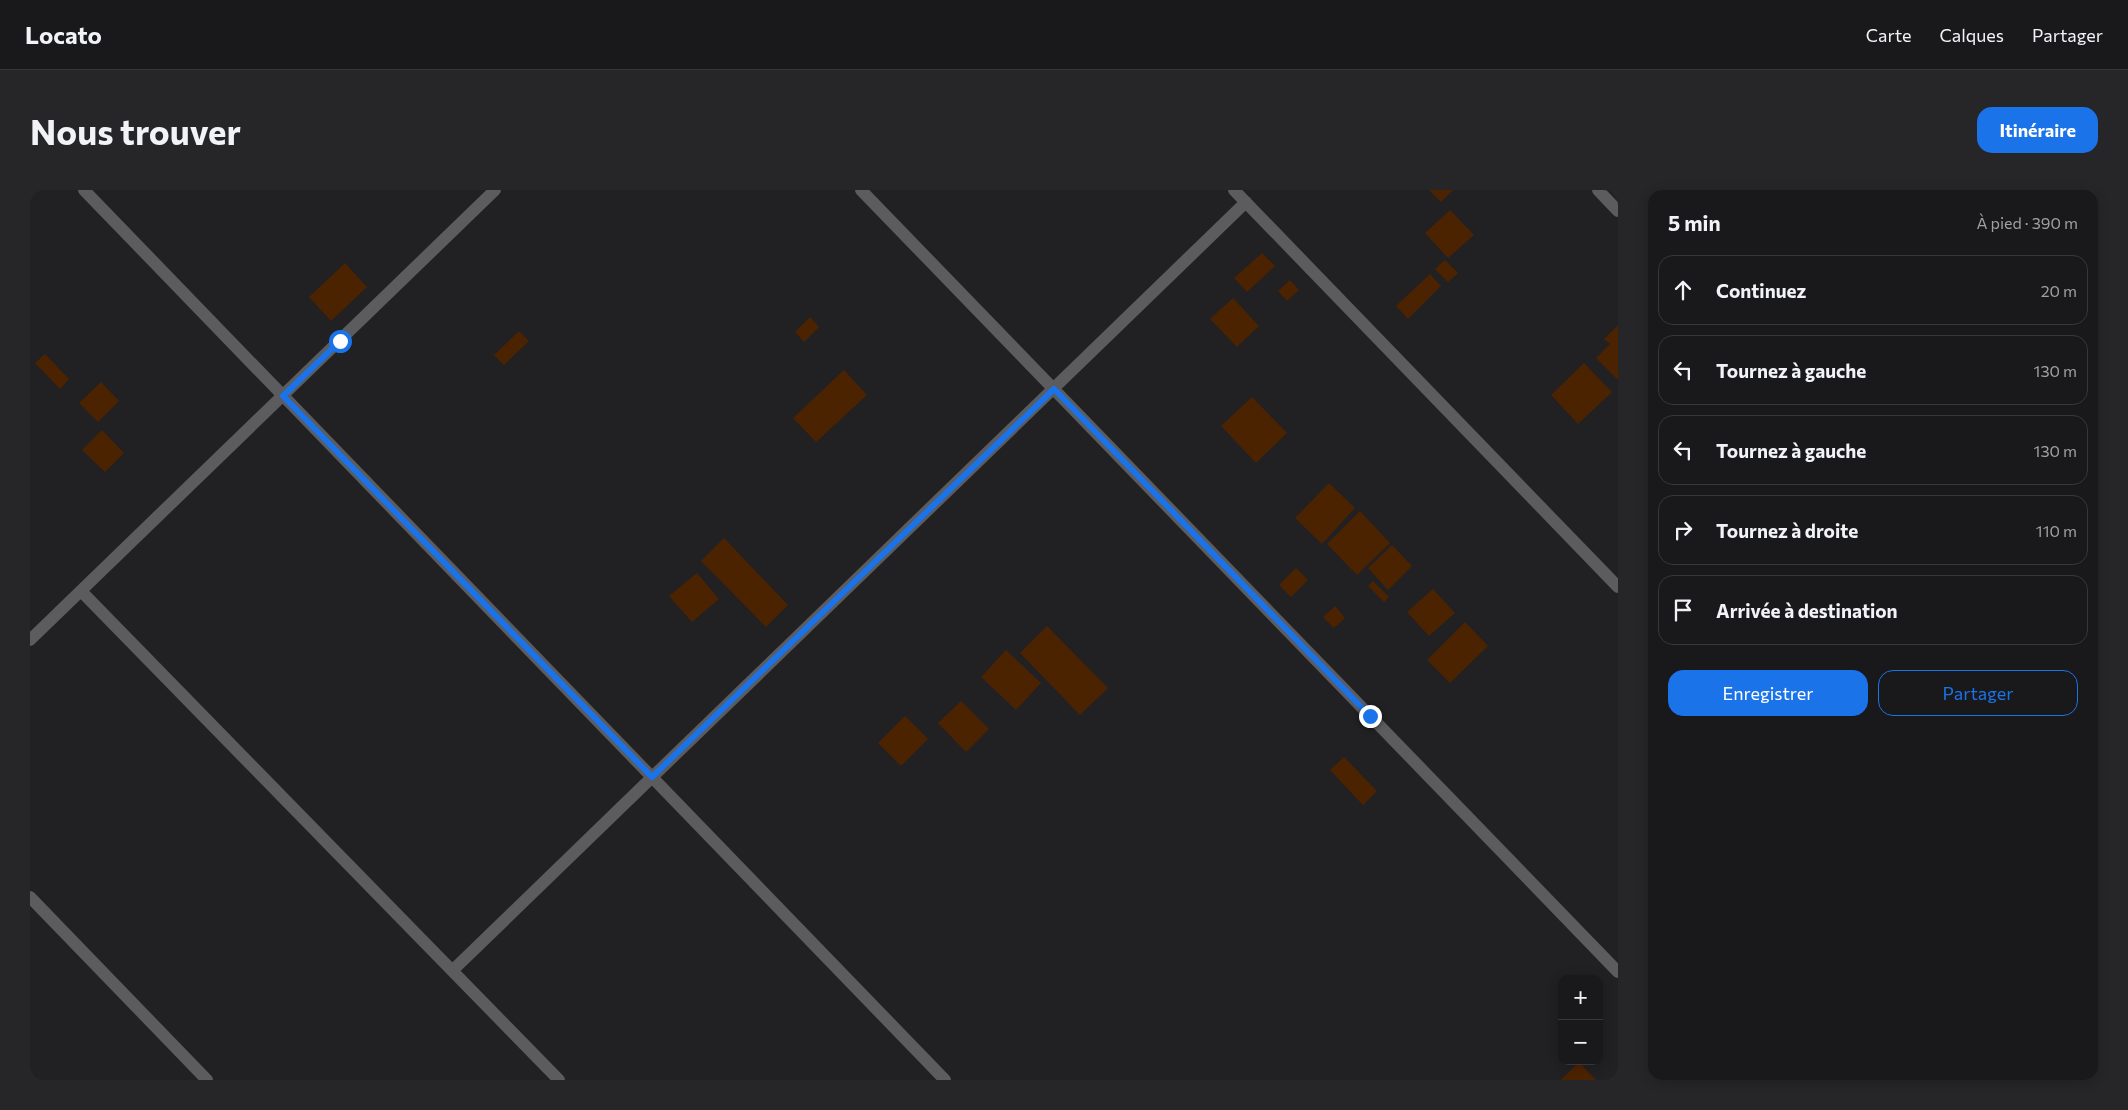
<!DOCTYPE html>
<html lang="fr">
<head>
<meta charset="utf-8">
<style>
  :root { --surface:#19181a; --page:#262527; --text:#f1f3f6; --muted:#9fa0a2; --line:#373739; --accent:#1a73e8 }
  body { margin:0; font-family:Commissioner,sans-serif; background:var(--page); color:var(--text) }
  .controls { position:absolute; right:15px; bottom:15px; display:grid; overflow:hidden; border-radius:10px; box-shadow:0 2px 12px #0003 }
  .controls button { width:45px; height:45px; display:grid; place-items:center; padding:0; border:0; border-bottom:1px solid var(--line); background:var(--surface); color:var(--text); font:25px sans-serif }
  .stop { position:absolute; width:15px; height:15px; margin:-11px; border:4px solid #1a73e8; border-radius:50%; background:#fff }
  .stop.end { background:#1a73e8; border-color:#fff; box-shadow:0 1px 5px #0008 }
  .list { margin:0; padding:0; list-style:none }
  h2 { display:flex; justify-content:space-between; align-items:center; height:65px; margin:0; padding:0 20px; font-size:21px }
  h2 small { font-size:16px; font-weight:400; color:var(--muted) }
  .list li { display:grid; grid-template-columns:32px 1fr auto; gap:15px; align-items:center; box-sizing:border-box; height:70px; margin:0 10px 10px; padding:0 10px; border:1px solid var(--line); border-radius:15px }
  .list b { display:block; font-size:19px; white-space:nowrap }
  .list em { font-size:16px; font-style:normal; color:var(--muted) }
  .actions { display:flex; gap:10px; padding:15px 20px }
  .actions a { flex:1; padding:11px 0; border:1px solid var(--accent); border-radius:15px; text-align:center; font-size:18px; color:var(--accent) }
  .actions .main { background:var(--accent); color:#fff }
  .icon { flex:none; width:28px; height:28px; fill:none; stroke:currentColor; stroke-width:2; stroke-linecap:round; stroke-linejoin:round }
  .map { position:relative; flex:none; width:1588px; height:890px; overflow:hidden; border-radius:15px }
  header { display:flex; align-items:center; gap:30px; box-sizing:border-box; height:70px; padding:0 25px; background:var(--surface); border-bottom:1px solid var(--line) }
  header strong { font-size:24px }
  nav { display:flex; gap:28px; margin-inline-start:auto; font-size:18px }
  .intro { display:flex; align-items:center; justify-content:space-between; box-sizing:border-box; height:120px; padding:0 30px }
  h1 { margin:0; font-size:35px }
  .button { padding:12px 22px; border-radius:15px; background:var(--accent); color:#fff; font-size:18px; font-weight:700 }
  main { display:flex; gap:30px; padding:0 30px }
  aside { flex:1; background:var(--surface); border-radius:15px; box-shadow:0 2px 12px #0003 }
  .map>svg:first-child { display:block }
  .building { fill:#4c2300 }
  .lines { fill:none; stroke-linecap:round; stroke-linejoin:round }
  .minor { stroke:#5c5c5e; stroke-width:12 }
  .route { stroke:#1a73e8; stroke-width:6 }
</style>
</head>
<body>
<header>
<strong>Locato</strong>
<nav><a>Carte</a><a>Calques</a><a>Partager</a></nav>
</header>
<div class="intro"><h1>Nous trouver</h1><a class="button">Itinéraire</a></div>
<main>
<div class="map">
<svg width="1588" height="890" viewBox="0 0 1588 890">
  <rect width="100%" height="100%" fill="#212023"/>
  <path class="building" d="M1399,0H1423L1411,12Z
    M1420,20L1444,45L1418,68L1395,43Z
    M1232,63L1245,76L1217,102L1204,88Z
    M1415,70L1428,83L1418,92L1405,79Z
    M315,73L337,97L301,131L279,107Z
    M1400,84L1411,96L1378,129L1366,116Z
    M1260,90L1269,100L1257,111L1248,101Z
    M1203,108L1229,136L1207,157L1180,129Z
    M780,127L789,137L774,152L765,142Z
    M1588,135V190L1566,168L1580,154L1574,149Z
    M489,141L499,151L474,175L464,165Z
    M15,164L39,189L30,199L5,173Z
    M1554,173L1582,202L1548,234L1521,205Z
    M814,180L837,205L786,252L763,228Z
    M71,192L89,211L68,232L49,213Z
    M1222,207L1257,243L1226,273L1191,236Z
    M72,240L94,263L75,282L52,260Z
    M1299,293L1325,318L1292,354L1265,328Z
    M1330,321L1360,353L1327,385L1297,354Z
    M694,348L758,415L736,437L671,371Z
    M1362,355L1382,376L1358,400L1338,378Z
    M1266,378L1278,390L1261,407L1249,395Z
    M667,383L689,409L662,432L639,406Z
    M1343,391L1359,407L1354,412L1338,396Z
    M1403,399L1425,423L1399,446L1377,422Z
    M1305,416L1315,428L1304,438L1293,427Z
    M1435,432L1458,456L1420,493L1397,470Z
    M1017,436L1078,498L1050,525L990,463Z
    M976,460L1011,493L986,520L951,487Z
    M931,511L959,539L936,562L908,533Z
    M875,526L898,549L871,576L848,553Z
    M1314,567L1347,601L1333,615L1300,580Z
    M1549,872L1566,890H1531Z"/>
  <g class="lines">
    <path class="minor" d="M54,0L915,890
      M831,0L1588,782
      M1204,0L1588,397
      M1568,0L1588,21
      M51,401L529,890
      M0,450L465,0
      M0,707L177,890
      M423,780L1216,12"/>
  </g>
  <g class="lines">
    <path class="route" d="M310,151L253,206L622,587L1024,199L1340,526"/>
  </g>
</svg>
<div class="controls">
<button>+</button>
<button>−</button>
</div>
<div class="stop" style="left:310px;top:151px"></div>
<div class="stop end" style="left:1340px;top:526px"></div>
</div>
<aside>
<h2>5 min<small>À pied · 390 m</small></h2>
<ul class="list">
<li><svg class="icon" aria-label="ahead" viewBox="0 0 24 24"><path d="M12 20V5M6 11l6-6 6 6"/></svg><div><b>Continuez</b></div><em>20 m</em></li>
<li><svg class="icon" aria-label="left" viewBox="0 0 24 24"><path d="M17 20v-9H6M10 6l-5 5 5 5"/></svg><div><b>Tournez à gauche</b></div><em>130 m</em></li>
<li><svg class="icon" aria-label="left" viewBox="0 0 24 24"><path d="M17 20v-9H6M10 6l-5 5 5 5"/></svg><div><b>Tournez à gauche</b></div><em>130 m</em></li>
<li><svg class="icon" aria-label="right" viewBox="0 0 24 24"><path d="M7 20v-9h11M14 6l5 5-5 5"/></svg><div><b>Tournez à droite</b></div><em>110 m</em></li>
<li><svg class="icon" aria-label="arrive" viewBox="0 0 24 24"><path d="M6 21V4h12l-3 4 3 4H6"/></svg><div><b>Arrivée à destination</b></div></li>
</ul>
<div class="actions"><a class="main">Enregistrer</a><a>Partager</a></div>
</aside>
</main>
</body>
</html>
